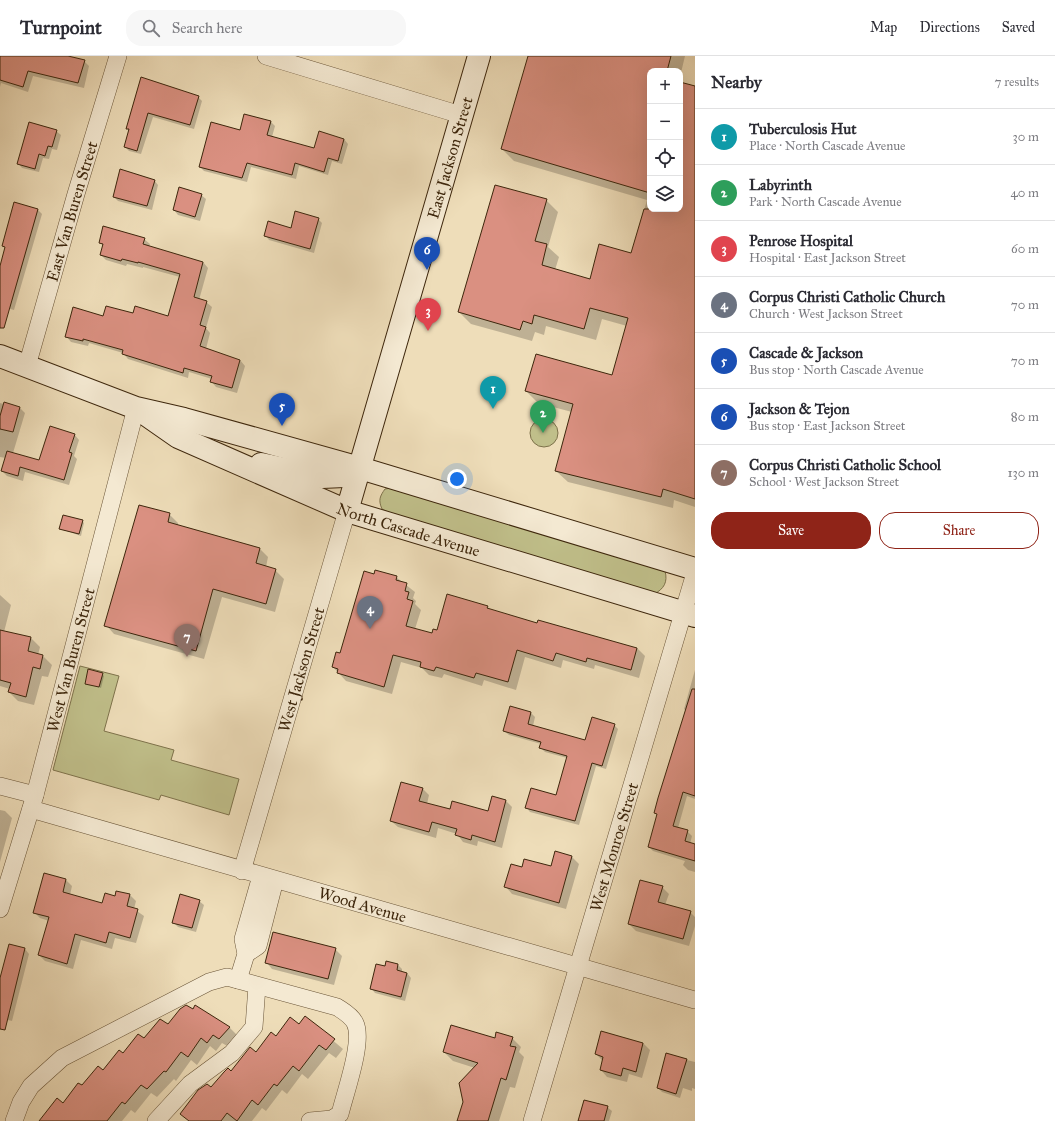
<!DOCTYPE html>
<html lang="en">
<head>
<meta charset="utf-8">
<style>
  :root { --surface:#fff; --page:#f7f7f7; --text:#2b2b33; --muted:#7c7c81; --line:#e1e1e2; --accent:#8f2418 }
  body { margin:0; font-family:"IM FELL Great Primer",serif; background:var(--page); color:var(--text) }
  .controls { position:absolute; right:12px; top:12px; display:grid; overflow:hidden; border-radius:8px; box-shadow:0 4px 16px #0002 }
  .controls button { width:36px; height:36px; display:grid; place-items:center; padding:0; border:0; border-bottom:1px solid var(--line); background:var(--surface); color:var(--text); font:20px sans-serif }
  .you { position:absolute; left:457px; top:423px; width:14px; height:14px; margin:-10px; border:3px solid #fff; border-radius:50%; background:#1a73e8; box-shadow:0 0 0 6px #1a73e833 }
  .badge { display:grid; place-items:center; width:26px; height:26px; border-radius:50%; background:var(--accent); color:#fff; font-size:13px; font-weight:700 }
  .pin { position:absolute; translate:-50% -33px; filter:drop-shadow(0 1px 2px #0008) }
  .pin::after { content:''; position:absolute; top:21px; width:14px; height:12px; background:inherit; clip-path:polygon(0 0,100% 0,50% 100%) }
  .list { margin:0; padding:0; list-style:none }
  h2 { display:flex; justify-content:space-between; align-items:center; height:52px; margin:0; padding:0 16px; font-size:17px }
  h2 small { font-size:13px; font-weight:400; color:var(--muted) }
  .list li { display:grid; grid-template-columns:26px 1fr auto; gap:12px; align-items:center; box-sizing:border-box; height:56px; padding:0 16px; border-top:1px solid var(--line) }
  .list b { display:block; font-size:15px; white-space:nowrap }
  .list p { margin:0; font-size:13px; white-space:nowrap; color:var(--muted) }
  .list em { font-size:13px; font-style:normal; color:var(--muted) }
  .actions { display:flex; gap:8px; padding:12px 16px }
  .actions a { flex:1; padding:9px 0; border:1px solid var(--accent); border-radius:16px; text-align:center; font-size:14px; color:var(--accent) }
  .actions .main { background:var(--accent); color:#fff }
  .icon { flex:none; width:22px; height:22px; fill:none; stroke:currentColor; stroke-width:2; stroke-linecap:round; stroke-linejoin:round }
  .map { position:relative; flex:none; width:695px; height:1065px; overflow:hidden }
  header { display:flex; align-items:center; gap:24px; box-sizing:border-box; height:56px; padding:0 20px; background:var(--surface); border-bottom:1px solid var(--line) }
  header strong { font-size:19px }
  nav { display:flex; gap:22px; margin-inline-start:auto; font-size:14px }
  .search { width:280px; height:36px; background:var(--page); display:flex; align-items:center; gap:10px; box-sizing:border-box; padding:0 14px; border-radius:16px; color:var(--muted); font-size:15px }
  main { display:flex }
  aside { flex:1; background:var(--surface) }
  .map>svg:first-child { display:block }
  .green { fill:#c0bf8a; stroke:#7e724b }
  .shadow { fill:#0003 }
  .building { fill:#da9081; stroke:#3d260c }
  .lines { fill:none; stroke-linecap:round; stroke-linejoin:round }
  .street-casing { stroke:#695437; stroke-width:18 }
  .secondary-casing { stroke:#3d260c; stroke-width:24 }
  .street { stroke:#f4e9d2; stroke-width:17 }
  .secondary { stroke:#f4e9d2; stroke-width:22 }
  .labels { text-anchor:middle; stroke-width:3; stroke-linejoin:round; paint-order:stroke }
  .street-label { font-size:16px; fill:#3d260c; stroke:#f4e9d2 }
</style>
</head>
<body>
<header>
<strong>Turnpoint</strong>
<div class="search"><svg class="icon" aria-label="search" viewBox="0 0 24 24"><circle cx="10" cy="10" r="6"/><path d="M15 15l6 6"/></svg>Search here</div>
<nav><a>Map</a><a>Directions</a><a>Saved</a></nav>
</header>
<main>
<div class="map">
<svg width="695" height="1065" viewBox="0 0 695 1065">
  <rect width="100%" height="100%" fill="#eeddb9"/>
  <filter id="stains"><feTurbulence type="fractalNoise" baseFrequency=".005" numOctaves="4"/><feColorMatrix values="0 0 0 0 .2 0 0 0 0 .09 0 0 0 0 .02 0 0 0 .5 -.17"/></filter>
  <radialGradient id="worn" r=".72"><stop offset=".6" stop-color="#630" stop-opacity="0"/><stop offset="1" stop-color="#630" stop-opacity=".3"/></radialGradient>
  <path class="green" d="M530 377a14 14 0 1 1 28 0a14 14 0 1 1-28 0Z
    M392,432L665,515C668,526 664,533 654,538L406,465L382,453C378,444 380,440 385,433Z
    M80,610L119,620L104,675L174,694L171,704L239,723L229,759L161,739L159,744L53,714Z"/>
  <path class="shadow" d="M0,0H59L84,5L89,10L84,32L33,20L28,36L1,27L0,31Z
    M529,0H685L680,21V15H650V153H680V27L695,32V451L674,444L673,452L568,426L556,415L572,356L538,347L526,335L613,321L627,270L602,263L596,284L546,270L544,279L535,276L532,285L471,268L459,256L546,144L558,156L548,191L559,201L555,214L591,224L632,198L647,144L514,105L502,93Z
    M141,22L198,41L202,45L194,73L153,61L141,98L129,95L125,91L129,75L127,72Z
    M271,66L275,70L272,81L314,93L344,83L348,88L342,108L332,105L328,119L299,110L296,123L251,111L247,126L204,115L200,111L241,75Z
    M56,75L61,79L57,94L52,93L49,103L43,102L39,116L22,112L18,107Z
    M154,124L158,129L152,154L118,145L114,141Z
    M201,139L206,143L200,165L178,159L174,154Z
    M38,154L42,158L14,254L0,250V213L6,192L3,189Z
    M318,163L322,167L314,197L269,184L266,180Z
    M144,183L150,188L149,191L203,206L208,212L199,244L206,246L212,251L206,272L210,277L206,293L240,304L245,310L237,337L216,331L211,325L212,323L189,316L188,322L128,303L123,297L89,287L88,290L71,286L66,280L134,259L168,261L180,221L143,211V212L127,208L126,210L106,204L101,199L103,190L100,186Z
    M0,347L20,352L25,357L13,397L40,405L74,378L79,384L74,400L77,403L69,429L25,416L23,425L7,420L2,415L6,402L0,401Z
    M169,458L178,467V469L260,493L268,501L266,511L275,514L284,523L275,556L222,541L204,603L114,578L106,569Z
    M82,465L84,467L81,480L61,473Z
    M375,519L396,521L415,536L413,542L416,545L415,548L421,554L415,573L433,578L487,551L492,555L538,568L637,592L645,600L639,622L595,609L594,613L563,604L561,612L525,601L516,634L484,624L482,630L444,618L442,622L429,619L422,612L401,606L392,638L346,625L333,611L341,598Z
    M0,539L11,549L4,576L31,582L40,591L38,599L43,600L52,609L48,621L42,620L34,649L18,645L9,636L10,633L0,630Z
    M695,614V743L687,740L678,772L687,775L692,780L690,788L695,789V816L688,814L683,809L685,805L653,795L649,791L686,655L684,653Z
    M102,618L104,620L101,632L86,627Z
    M511,652L531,657L535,661L533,670L586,685L614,669L618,673L606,713L596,710L579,769L530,756L526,751L556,740L567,702L545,696L540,691L541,688L509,679L504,675Z
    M423,733L429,739L427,748L450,754L488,756L506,745L512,751L502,792L478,785L477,790L463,786L457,778L438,772L436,782L398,771L391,765Z
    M0,754L5,755L12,762L0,806Z
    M556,797L572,801L579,808L566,853L512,838L506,831L522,812H551Z
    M66,824L72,830L70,839L103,848L116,841L130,839L136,845L134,853L144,860L136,887L115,882L112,893L81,884L73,913L45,905L39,899L49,865L40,862L34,856Z
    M662,831L669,838L665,849L690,856L695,861V870L689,890L636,875L629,868Z
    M199,845L204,849L196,876L178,871L174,867Z
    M25,893L29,898L12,965L0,962V926Z
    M335,893L342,900L334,929L272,913L266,906Z
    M387,906L398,909L402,913V916L407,917L411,922L405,945L375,937L371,932L385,912Z
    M305,961L343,993L336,1002L329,997L308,1023L302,1018L287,1038L282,1034L266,1055L262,1052L252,1065H189L182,1058L276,981L299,969Z
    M168,970L229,971L238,980L229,991L222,987L216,995L210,990L197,1009L191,1004L176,1025L174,1023L157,1041L151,1037L135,1057L131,1054L122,1065H41L123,999L144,983Z
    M512,982L521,991L519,996L524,1001L515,1032L510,1031L499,1065H458L475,1012L453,1005L444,996L495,984Z
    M643,987L650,994L642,1022L629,1018L627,1026L607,1021L601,1014L603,1005L596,998Z
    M667,999L695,1006V1033L692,1032V1035L683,1032L680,1042L662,1036L658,1032Z
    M607,1051L612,1055L609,1065H579Z"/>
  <path class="building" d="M0,0H68L85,4L78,27L28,15L23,31L0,24Z
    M528,0H671L667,15H650V137L501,93Z
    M141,21L199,40L190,69L148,57L137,95L124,91L129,73H126Z
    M680,26L695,30V443L663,433L661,441L555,415L573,348L525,335L536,298L612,319L628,262L590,252L584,273L534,259L532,268L523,265L520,274L458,256L495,129L547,143L535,185L547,188L542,209L590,223L599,188L631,197L644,153H680Z
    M244,58L271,65L267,79L314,92L319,75L344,83L338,105L328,102L324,116L295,107L292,119L247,107L242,122L199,111L211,66L240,74Z
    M29,66L57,74L52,91L48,90L45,100L39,98L35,113L17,108Z
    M120,113L155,124L147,150L113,141Z
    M179,131L202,138L195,161L173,154Z
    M14,146L38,153L4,272H0V210L5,191L2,190Z
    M295,155L319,162L310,193L264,180L268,165L291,172Z
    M103,170L145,182L143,188L203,206L194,241L207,245L200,269L206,271L200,290L240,304L232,332L210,326L212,320L184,312L183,317L122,298L123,294L83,283V285L65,281L73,251L103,260L106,250L133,257L135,250L168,260L180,218L138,206V207L122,203L121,205L100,199L103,188L99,187Z
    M4,346L20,351L13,376L0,373V360Z
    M50,370L75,378L69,396L72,397L64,424L20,411L18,420L1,415L7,395L39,404Z
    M139,449L170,457L168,466L260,492L256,507L276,513L266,548L213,533L196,595L104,570Z
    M63,459L83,464L79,478L59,473Z
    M375,514L397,520L396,524L407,527L405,535L409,536L407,543L413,545L406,570L432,577L433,573L437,574L447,538L488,550L487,552L537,567L538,564L637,592L631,614L587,602L586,606L556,597L553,605L517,594L508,626L476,617L474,622L436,611L434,615L420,611L421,606L393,599L384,631L337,617L338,613L332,611L336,596L340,597L364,515L374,518Z
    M0,574L31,581L28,595L43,599L40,613L33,611L26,641L8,636L11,627L0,624Z
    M88,613L103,617L99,631L85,628Z
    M692,633H695V740L683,736L673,770L688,774L685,785L695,788V805L648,791L657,758L654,757L658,742Z
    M510,650L531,656L528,668L585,684L592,661L615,668L602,710L592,707L575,765L525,752L531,732L556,739L567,700L539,692L541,686L503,675Z
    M401,726L423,732L419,745L450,753L452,745L488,755L492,740L506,744L495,786L472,779L471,784L455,779L457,773L432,766L429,776L390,765Z
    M555,795L572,800L559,847L504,831L511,808L522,811L524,803L551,810Z
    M44,817L66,823L63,836L102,847L105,837L115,840L116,835L130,838L127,850L138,853L130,882L109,876L106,887L75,878L67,908L38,899L49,861L33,857Z
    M640,824L663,830L658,846L691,855L683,883L628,868Z
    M180,838L200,844L192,872L172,867Z
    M273,876L336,892L328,923L265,907Z
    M9,888L25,892L5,974L0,973V922Z
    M386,905L398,908L397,914L407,917L401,941L370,933L376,908L385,910Z
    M186,949L193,953L195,949L230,971L219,983L213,979L207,987L201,982L188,1001L181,996L166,1016L164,1015L147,1033L141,1029L125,1048L122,1046L107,1065H39L57,1042L63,1047L78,1027L82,1029L98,1010L103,1014L119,994L123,997L138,978L144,982L160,963L168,968L180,953Z
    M305,960L335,983L326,994L319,989L299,1015L293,1010L277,1030L274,1028L258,1049L252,1044L237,1065L227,1057L221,1065H189L180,1058L198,1034L207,1028L211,1031L224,1016L228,1012L231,1015L250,991L256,996L271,976L276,980L290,961L299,968Z
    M451,969L495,982L496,976L513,981L510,990L516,991L506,1024L501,1022L488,1065H457L463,1046L459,1027L478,1007L443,996Z
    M601,975L643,987L636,1016L623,1012L621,1020L600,1014L603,1001L595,998Z
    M666,997L687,1003L676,1038L657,1032Z
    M584,1044L608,1050L604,1065H578Z"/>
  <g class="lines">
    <defs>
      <g id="street">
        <path d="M266,0L461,59"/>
        <path id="s1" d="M27,310L76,138L118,0"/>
        <path d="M0,730L35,739"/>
        <path id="s2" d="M31,753L695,944"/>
        <path id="s3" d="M242,815L347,455"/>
        <path id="s4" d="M0,853L35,739L136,352"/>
        <path d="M246,898L258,890L275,824"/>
        <path d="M238,924L246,898L243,883L261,820"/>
        <path d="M14,1065L21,1046L31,1030L62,1002L209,926L227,921L337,951C343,955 351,959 355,967C364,985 345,1037 340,1058L332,1063L310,1065"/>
        <path d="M156,1065L190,1028L232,997L254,971L257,930"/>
        <path id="s5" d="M532,1065L695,517"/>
      </g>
      <g id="secondary">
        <path d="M0,300L136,352L184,363L360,412L695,513"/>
        <path id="s6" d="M145,358L178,381L347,455L695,560"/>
        <path d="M261,408L322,421L344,420L360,412"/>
        <path id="s7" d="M347,455L479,0"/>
      </g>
    </defs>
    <use href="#street" class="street-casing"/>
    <use href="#secondary" class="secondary-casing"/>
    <use href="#street" class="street"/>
    <use href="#secondary" class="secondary"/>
  </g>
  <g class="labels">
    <g class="street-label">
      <text dy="6" stroke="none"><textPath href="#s7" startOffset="368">East Jackson Street</textPath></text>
      <text dy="6" stroke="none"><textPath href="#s1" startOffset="161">East Van Buren Street</textPath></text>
      <text dy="6" stroke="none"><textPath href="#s6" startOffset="289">North Cascade Avenue</textPath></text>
      <text dy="6" stroke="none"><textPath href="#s4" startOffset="259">West Van Buren Street</textPath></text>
      <text dy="6" stroke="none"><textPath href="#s3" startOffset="210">West Jackson Street</textPath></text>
      <text dy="6" stroke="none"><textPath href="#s5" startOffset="286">West Monroe Street</textPath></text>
      <text dy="6" stroke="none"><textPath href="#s2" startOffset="345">Wood Avenue</textPath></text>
    </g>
  </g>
  <rect width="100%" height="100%" filter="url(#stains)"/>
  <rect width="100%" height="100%" fill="url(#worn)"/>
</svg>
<div class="controls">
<button>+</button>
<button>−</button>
<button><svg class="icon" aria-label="locate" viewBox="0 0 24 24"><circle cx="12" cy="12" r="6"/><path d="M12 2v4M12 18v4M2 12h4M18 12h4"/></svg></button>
<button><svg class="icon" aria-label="layers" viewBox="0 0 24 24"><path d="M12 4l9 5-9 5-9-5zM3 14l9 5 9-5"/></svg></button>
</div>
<div class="you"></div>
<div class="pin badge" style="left:493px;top:353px;background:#0f9aa8">1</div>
<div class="pin badge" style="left:543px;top:377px;background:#2e9e5b">2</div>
<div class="pin badge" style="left:428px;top:275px;background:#e0444e">3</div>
<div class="pin badge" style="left:370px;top:573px;background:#6b7280">4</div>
<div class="pin badge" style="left:282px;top:370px;background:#1a4fb4">5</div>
<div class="pin badge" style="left:427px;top:214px;background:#1a4fb4">6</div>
<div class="pin badge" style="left:187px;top:601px;background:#8d6e63">7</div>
</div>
<aside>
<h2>Nearby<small>7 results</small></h2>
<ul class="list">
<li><span class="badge" style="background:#0f9aa8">1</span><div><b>Tuberculosis Hut</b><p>Place · North Cascade Avenue</p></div><em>30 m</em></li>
<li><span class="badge" style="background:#2e9e5b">2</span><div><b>Labyrinth</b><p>Park · North Cascade Avenue</p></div><em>40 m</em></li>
<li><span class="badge" style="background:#e0444e">3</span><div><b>Penrose Hospital</b><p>Hospital · East Jackson Street</p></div><em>60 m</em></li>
<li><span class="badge" style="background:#6b7280">4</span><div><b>Corpus Christi Catholic Church</b><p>Church · West Jackson Street</p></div><em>70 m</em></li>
<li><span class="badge" style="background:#1a4fb4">5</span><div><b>Cascade &amp; Jackson</b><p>Bus stop · North Cascade Avenue</p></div><em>70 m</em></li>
<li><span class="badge" style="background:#1a4fb4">6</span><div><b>Jackson &amp; Tejon</b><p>Bus stop · East Jackson Street</p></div><em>80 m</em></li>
<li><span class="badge" style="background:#8d6e63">7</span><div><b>Corpus Christi Catholic School</b><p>School · West Jackson Street</p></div><em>130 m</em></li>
</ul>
<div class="actions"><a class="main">Save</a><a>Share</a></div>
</aside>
</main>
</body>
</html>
